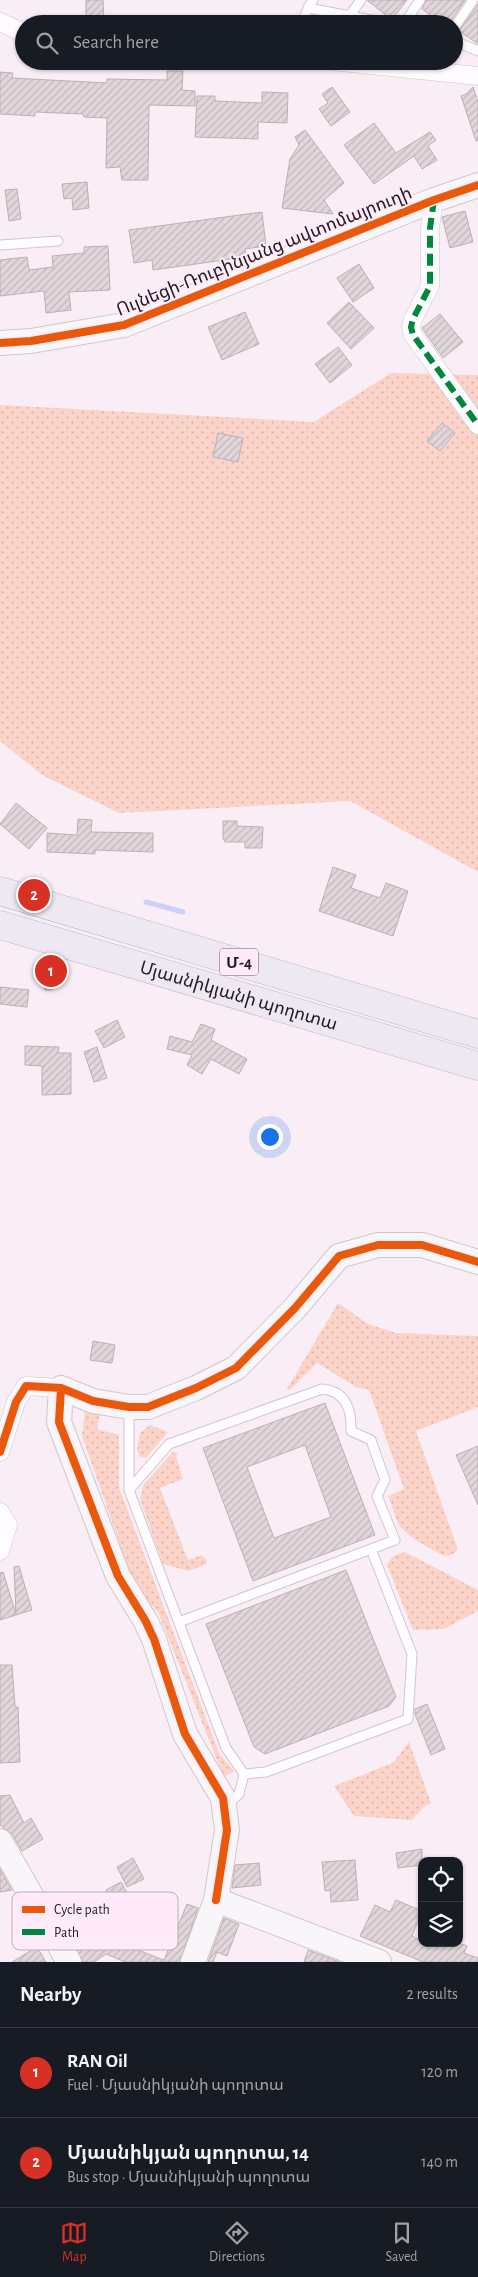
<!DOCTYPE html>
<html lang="en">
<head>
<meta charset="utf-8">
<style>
  :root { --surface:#171b24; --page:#242831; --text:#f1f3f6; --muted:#9ea1a6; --line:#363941; --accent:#d93025 }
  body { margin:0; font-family:"Alegreya Sans","Noto Sans Armenian",sans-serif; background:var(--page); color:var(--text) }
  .controls { position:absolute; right:15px; bottom:15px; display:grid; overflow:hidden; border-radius:10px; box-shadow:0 1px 4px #0004 }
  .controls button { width:45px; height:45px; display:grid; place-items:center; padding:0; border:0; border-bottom:1px solid var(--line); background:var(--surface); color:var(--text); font:25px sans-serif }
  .you { position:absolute; left:269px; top:1136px; width:18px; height:18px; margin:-12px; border:4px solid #fff; border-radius:50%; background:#1a73e8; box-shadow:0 0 0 8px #1a73e833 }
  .badge { display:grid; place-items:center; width:32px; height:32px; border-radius:50%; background:var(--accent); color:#fff; font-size:16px; font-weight:700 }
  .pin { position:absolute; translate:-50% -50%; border:2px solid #fff; box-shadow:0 1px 5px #0006 }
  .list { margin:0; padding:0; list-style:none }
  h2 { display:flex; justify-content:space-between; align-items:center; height:65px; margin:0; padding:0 20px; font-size:21px }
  h2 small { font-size:16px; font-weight:400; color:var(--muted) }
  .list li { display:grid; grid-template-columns:32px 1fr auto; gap:15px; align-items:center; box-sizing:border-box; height:90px; padding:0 20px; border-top:1px solid var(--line) }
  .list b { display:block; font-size:19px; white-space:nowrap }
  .list p { margin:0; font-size:16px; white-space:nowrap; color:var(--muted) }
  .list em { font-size:16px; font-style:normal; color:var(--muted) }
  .icon { flex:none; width:28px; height:28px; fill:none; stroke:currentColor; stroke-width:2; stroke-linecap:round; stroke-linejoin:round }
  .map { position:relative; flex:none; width:478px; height:1962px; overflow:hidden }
  .search { position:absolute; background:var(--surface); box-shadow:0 1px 4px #0004; left:15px; right:15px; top:15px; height:55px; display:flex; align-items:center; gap:12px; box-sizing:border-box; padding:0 18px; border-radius:28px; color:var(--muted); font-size:19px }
  .sheet { height:245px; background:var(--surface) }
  nav { display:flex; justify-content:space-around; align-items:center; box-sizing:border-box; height:70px; border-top:1px solid var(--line); background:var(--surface); font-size:14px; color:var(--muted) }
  nav a { display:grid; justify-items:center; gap:2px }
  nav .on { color:var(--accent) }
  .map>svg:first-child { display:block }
  .grass { fill:url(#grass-dots) }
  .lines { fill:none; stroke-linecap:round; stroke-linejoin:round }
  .stream { stroke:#cad1fa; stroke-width:5 }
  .building { fill:url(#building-hatch); stroke:#bbb0b5; fill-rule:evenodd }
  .lane-casing { stroke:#d1c6cd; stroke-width:11 }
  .street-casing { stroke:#d1c6cd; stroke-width:19 }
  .secondary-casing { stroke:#d1c6cd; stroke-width:26 }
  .highway-casing { stroke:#c1b7c4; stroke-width:29 }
  .lane { stroke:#fefcfe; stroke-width:9 }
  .street { stroke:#fefcfe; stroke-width:18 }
  .secondary { stroke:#f9f6fa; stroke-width:24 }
  .highway { stroke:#eee8f3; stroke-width:28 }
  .quiet { stroke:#00873e; stroke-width:6; stroke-dasharray:12 6; stroke-linecap:butt }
  .cycleway-casing { stroke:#feeaf8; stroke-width:11 }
  .cycleway { stroke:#e8590c; stroke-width:8 }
  .labels { text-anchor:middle; stroke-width:4; stroke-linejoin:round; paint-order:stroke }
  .shield { fill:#feeaf8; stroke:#655a62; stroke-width:1 }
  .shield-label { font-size:16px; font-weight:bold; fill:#241c22 }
  .street-label { font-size:18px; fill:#241c22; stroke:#feeaf8 }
  .key { fill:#feeaf8; stroke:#bdacb8; stroke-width:1 }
  .key-label { font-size:14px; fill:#241c22 }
</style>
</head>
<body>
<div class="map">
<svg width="478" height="1962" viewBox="0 0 478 1962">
  <defs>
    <pattern id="grass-dots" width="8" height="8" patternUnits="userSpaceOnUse" patternTransform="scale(1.25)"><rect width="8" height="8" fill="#fbd3c9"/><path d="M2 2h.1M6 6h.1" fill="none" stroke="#d7b5ac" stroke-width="1.8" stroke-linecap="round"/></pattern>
    <pattern id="building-hatch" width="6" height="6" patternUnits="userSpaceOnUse" patternTransform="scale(1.25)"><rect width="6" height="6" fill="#e1d6da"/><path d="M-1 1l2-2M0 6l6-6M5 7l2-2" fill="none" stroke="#c1b7bb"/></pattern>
  </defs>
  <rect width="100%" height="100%" fill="#faeef6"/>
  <path class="grass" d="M391,373L478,375V872L350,801L119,813L42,775L0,741V405L314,422Z
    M338,1303L368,1324L396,1333L478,1336V1407L416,1431L457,1547V1551L451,1555L444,1556L415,1540L399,1526L388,1496L404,1489L369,1390L356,1387L317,1363L290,1390L287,1389Z
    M85,1410L100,1414L97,1429L119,1435V1488L219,1753L234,1771L224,1777L158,1612L135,1587L82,1436Z
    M150,1425L168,1432L146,1458L140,1457L137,1450L140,1433Z
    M173,1452L178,1453L176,1456L183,1479L160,1488L188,1560L202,1555L207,1561L206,1564L189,1571L163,1564L140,1499L144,1484Z
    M405,1552L478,1590V1611L444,1629L413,1630L387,1565L393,1556Z
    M409,1742L431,1803L425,1806L412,1820L354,1816L334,1786L393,1763Z"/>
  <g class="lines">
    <path class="stream" d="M146,902L183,912"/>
  </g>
  <path class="building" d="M86,0H103L104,21L86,22Z
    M367,0H407L393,18L388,17Z
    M426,0H465L449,24H442L422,9Z
    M478,4V44L459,31Z
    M167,71H183L182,90L195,91V106L149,105L148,180H122L120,167L106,168L107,118L84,117L83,114L35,112V116L0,114V72L13,73L12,78L107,83V79L167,80Z
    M332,87L350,112L331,126L319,109L328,103L322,94Z
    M473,87L478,102V140L476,141L461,96L466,94Z
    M262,92L288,93L287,123L258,122V139L195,137L197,96H215V101L262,103Z
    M374,123L396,153L430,132L436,140L428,146L437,160L422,169L414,156L374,184L344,145Z
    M305,130L344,183L324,200L333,214L282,208L290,159L299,145L295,137Z
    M87,182L89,208L73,210L72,198L64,199L62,184Z
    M17,189L21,219L9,221L5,190Z
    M465,211L473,242L450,248L442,217Z
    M262,212L266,246L245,249L246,257L153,270L152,260L134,263L129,230Z
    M108,246L110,290L69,292L71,310L46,313L44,291L0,296V260L27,257L29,270L53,267L52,256L84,253V247Z
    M359,264L374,288L353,302L337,278Z
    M349,302L374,328L351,349L327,323Z
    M245,312L259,344L222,360L208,327Z
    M440,314L463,342L443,358L422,328Z
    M338,347L352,365L330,383L315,364Z
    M442,423L455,433L440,451L427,441Z
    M218,433L243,438L238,462L213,457Z
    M16,803L47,828L29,849L0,824Z
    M78,819L92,820L91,832L153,833V852L95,850V854L47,852V833L77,835Z
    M223,821H237V826L263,827L262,848H245V842H225L223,838Z
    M333,867L356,875L351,888L380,898L386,883L408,891L393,936L319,911Z
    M54,962L65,982L50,990H45L36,972Z
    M0,987L29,990L27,1007L0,1004Z
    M117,1020L125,1037L104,1048L95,1031Z
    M201,1024L215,1029L211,1040L247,1059L239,1074L211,1059L202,1074L187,1065L192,1055L167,1049L170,1036L192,1042Z
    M25,1046L59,1047L58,1053H71V1094L42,1095V1066L25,1065Z
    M97,1047L107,1078L94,1082L84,1052Z
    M93,1341L115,1345L112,1363L90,1360Z
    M325,1403L375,1535L253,1581L203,1448ZM305,1445L331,1517L274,1538L247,1467Z
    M478,1446V1505L456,1455Z
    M19,1566L32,1610L0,1620V1573L3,1572L16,1614L14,1567Z
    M346,1570L396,1697L389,1706L265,1754L254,1747L206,1624Z
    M0,1665H12L15,1707H18L20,1762L0,1763Z
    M427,1704L445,1749L431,1755L415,1714V1709Z
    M10,1795L24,1823L31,1818L43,1839L22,1851L12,1834L0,1825V1796Z
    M422,1849V1865L398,1868L396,1853Z
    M133,1858L144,1879L127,1887L117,1867Z
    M355,1860L358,1900L331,1902L330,1890L325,1891L322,1862Z
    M259,1863L261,1885L232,1888L235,1865Z
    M0,1869L12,1890L0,1892Z
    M121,1882L133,1904L116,1913L137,1923L127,1946L164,1960L187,1904L198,1908L180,1962H125L106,1954L94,1962H83L61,1921L108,1893L106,1890Z
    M396,1900L422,1911L412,1936L422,1941V1943H459L467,1946L464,1953L478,1958V1962H423L360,1936L375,1905L390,1912Z
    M224,1918L239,1924L227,1956L217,1952L213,1962H208Z
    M37,1947L46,1962H12Z
    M308,1950L340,1962H304Z"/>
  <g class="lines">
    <defs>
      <path id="lane" d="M308,8L392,24
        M350,15L361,0
        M302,24L308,8L313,0
        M404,24L420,0
        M454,28L473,0
        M454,38L457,42L478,51
        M0,245L58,241
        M129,1408V1490L226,1748L244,1774L239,1794L227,1805
        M129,1490L169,1444L322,1389C346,1391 352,1410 351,1431L371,1440L385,1480L377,1496L395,1540L371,1549L412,1654L408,1719L266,1772L244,1774
        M179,1622L371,1549"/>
      <path id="street" d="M0,22L24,33
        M332,61L478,76
        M434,200L430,228V286L413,319L411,327L413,335L478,425
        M0,1452L16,1402L26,1386L61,1388
        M0,1512L8,1525L0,1551"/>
      <path id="secondary" d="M0,343L31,341L124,325L434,200L478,185
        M0,1841L69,1962
        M216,1900L227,1830L223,1798L185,1734L154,1639L145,1620L118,1576L108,1550L59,1422L61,1388L93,1401L129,1407H148L196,1388L236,1368L295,1308L339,1256L378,1245H422L478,1262
        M193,1962L216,1900L379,1962"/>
      <g id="highway">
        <path d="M0,891L478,1034"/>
        <path id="s1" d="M0,925L478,1066"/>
      </g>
    </defs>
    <use href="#lane" class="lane-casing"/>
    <use href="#street" class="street-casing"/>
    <use href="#secondary" class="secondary-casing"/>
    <use href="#highway" class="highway-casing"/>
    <use href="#lane" class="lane"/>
    <use href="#street" class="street"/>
    <use href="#secondary" class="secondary"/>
    <use href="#highway" class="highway"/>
    <path class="quiet" d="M434,200L430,228V286L413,319L411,327L413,335L478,425"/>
    <defs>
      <path id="cycleway" d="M0,343L31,341L124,325L434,200L478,185
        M61,1388L59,1422L108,1550L118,1576L145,1620L154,1639L185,1734L223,1798L227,1830L216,1900
        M0,1452L16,1402L26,1386L61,1388L93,1401L129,1407H148L196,1388L236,1368L295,1308L339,1256L378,1245H422L478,1262"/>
    </defs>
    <use href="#cycleway" class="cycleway-casing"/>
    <use href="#cycleway" class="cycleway"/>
  </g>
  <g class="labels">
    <rect class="shield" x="220" y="948.5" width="38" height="27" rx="4"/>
    <g class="shield-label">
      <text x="239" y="968">Մ-4</text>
    </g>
    <g class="street-label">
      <text transform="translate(264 251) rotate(-22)" y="6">Ուլնեցի-Ռուբինյանց ավտոմայրուղի</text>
      <text dy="6" stroke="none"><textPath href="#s1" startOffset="249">Մյասնիկյանի պողոտա</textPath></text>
    </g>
  </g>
  <rect x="12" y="1892" width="166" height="58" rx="8" class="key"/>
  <rect x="22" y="1906" width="23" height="7" fill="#e8590c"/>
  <rect x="22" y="1929" width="23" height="6" fill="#00873e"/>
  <g class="key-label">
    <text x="54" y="1914">Cycle path</text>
    <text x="54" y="1937">Path</text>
  </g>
</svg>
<div class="controls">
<button><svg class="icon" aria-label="locate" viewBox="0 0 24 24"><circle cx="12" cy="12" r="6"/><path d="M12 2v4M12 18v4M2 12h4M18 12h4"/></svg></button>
<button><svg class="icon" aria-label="layers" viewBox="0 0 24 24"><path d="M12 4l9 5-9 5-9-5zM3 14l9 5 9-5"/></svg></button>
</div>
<div class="you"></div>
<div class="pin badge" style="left:51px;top:971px">1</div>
<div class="pin badge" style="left:34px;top:895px">2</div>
<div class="search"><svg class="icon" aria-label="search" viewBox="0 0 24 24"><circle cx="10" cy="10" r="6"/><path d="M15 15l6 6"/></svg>Search here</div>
</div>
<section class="sheet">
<h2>Nearby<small>2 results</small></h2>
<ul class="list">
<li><span class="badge">1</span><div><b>RAN Oil</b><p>Fuel · Մյասնիկյանի պողոտա</p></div><em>120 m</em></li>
<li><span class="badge">2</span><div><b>Մյասնիկյան պողոտա, 14</b><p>Bus stop · Մյասնիկյանի պողոտա</p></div><em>140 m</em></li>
</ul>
</section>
<nav>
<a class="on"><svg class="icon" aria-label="map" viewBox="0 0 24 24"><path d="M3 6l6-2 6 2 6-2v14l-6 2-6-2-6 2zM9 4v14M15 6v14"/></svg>Map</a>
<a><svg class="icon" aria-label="directions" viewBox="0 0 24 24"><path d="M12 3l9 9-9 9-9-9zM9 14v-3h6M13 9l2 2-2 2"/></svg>Directions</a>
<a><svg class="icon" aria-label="saved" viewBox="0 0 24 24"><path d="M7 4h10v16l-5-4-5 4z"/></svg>Saved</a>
</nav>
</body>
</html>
